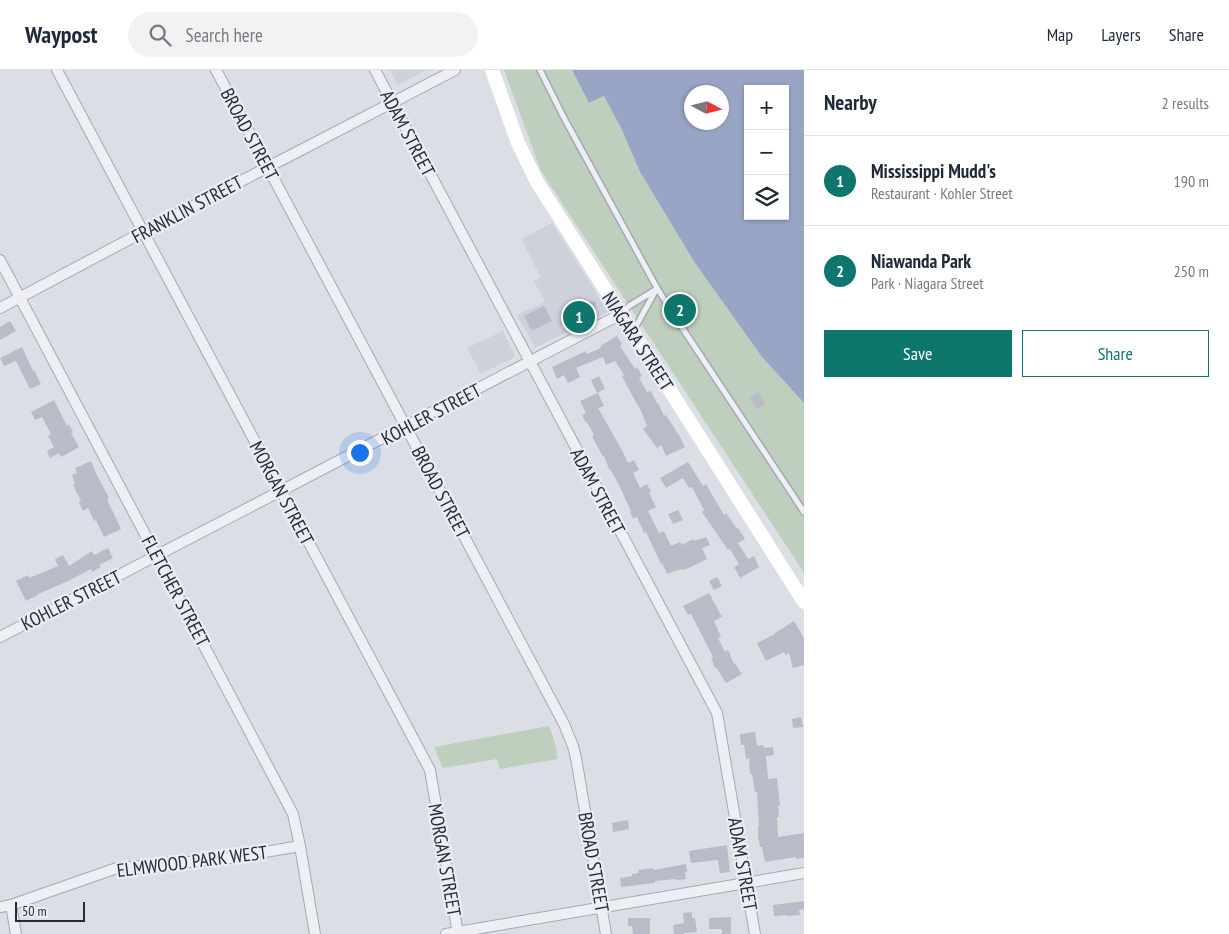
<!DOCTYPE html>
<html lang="en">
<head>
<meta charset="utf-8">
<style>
  :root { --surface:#fff; --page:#f2f2f3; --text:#1f2937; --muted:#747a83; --line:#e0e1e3; --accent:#0f766e }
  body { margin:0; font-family:"PT Sans Narrow",sans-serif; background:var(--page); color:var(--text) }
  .controls { position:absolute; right:15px; top:15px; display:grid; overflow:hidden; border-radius:0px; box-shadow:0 1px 4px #0004 }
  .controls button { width:45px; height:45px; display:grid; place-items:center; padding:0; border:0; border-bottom:1px solid var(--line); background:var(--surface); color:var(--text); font:25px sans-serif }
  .compass { position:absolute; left:684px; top:15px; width:45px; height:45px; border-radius:50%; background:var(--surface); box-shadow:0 1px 4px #0004; rotate:97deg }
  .scale { position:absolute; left:15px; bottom:12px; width:70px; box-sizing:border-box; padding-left:5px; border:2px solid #262a3b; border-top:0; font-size:14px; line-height:18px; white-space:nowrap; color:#262a3b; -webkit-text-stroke:4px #ebedf3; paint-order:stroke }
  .you { position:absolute; left:359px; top:382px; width:18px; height:18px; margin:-12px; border:4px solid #fff; border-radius:50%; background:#1a73e8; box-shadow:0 0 0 8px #1a73e833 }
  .badge { display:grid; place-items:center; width:32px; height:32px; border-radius:50%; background:var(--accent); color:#fff; font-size:16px; font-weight:700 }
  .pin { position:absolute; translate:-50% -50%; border:2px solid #fff; box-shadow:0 1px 5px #0006 }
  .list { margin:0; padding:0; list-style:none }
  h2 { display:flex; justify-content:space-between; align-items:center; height:65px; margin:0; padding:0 20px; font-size:21px }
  h2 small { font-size:16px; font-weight:400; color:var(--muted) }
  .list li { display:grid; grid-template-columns:32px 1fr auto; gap:15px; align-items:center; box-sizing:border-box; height:90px; padding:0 20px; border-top:1px solid var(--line) }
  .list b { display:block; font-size:19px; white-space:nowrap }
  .list p { margin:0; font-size:16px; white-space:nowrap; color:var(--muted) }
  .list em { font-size:16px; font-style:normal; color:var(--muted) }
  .actions { display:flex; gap:10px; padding:15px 20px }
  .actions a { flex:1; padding:11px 0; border:1px solid var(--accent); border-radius:0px; text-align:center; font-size:18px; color:var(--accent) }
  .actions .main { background:var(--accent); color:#fff }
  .icon { flex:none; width:28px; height:28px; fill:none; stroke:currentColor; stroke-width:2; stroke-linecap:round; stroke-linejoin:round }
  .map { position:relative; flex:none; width:804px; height:864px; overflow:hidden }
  header { display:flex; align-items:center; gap:30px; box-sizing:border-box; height:70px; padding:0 25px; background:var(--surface); border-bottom:1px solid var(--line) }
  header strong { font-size:24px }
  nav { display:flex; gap:28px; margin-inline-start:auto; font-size:18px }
  .search { width:350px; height:45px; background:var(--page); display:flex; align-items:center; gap:12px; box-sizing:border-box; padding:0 18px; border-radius:28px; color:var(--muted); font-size:19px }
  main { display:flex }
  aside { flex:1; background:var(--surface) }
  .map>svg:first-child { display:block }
  .built { fill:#ced0da }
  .green { fill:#becfbd }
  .water { fill:#98a5c5; fill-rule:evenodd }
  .building { fill:#b9bcc8 }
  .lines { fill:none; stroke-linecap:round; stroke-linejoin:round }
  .service-casing { stroke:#a5a8b2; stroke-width:8 }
  .minor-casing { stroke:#a5a8b2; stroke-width:12 }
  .service { stroke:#eeeff4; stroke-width:5 }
  .minor { stroke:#eeeff4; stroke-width:10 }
  .secondary { stroke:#fff; stroke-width:14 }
  .labels { text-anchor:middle; stroke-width:4.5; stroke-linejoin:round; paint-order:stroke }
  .street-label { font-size:19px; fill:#262a3b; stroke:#ebedf3 }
</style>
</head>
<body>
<header>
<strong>Waypost</strong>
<div class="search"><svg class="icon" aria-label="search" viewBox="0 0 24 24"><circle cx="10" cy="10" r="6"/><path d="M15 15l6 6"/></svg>Search here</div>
<nav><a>Map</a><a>Layers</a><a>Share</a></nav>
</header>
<main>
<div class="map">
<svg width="804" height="864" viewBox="0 0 804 864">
  <rect width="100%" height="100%" fill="#dcdee5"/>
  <path class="built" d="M390,0H426L398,15Z
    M552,153L608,242L535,278L517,245L545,232L534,211L541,207L521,169Z
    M503,261L515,287L481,304L467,278Z"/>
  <path class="green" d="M504,0H572L589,33L604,26L621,58L640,102L695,193L762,287L804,333V503L541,101Z
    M549,656L555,673L558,689L500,699L497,689L443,698L434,677Z"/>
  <path class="water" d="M572,0H804V333L762,287L695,193L640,102L621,58L604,26L589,33ZM748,19H785V146H748ZM692,22H722V52H692Z"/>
  <path class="building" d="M578,230L596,232L595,247L581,245L577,239Z
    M544,236L552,251L532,261L524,246Z
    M10,251L16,261L0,270V257Z
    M617,266L622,274L620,276L635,299L638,298L642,306L639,308L647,322L651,321L657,334L658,333L664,346L666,345L680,367L685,377L666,386L661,375L657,378L643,359L647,356L641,341L626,314L622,306L624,305L615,291L606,295L603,287L576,298L580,307L568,313L564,305L557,309L552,297L586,281L587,284L601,278L600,276Z
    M22,277L33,301L34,300L41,314L30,319L16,291L4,296L0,288Z
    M599,306L605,319L597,323L591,310Z
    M758,322L765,333L757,339L750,328Z
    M598,323L604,336L598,338L623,382L628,393L634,390L639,400L633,403L640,418L647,414L651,422L649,423L656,437L648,441L659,463L664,461L671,476L680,472L682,475L693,469L694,471L706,467L710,475L702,478L707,489L691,497L682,500L681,499L667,504L662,493L661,494L646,462L644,463L637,447L633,449L630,441H631L619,415L610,399H609L604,386L603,387L592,366L594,365L587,352L586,353L582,345L586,343L580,331Z
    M54,330L67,356L69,354L73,362L71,363L79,377L61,387L59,383L50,388L47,381L54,377L48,366L51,364L42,347L35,350L31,342Z
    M91,391L95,401L109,428L107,429L121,459L104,467L96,450L94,451L88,438L83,441L79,432L81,431L73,415L75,414L72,405L77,403L75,398Z
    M688,392L703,416L706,414L724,445L726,443L737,459L738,458L745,469L738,473L748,489L754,486L759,497L740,508L734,497L739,494L730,479L728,480L702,442L704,440L692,417L689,418L683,408L666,418L660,408Z
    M678,440L683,450L673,454L668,444Z
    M108,478L113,488L99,495L101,497L92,502L91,499L66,512L38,524V525L26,531L16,511L28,505L29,508L58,496L55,489L63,485L69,496L92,481L94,485Z
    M717,507L722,516L714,520L709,511Z
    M709,523L722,547L714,551L721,567L718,568L725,582L728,580L734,594L735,593L742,604L726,613L716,597L715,598L711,588L713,587L691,544L688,545L683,536Z
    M794,551L804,568V595L793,598L789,583L785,585L784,582L766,591L757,573L775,564V563Z
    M801,647L803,657L793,658L792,649Z
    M755,662L757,676L763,675L764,678L773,677L774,685L766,686L768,709L777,708L780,736H778L779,747H777L778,767L804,763V788L796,789V787L765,792L762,777H760L758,767V756H759L757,722H755L752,704H750L749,688L746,689L744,675H741L740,664Z
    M628,750L629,759L613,762L612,753Z
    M727,775L730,802L720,803L718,790L691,793L689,781Z
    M686,794L687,802H685L686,809L677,810L676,809L655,811V813L621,817L620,808L632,806V804L639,803L638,800L653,798L654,800Z
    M804,831V839L799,840L800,845L787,846V845L774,846L773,835Z
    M692,842V848H695L697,862L684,863V864H674L673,855L684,853L683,843Z
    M731,847V864H722V859H709V848Z
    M628,848H650V864H633L632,856H628Z"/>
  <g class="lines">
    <defs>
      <path id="service" d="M540,0L563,46L657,218L679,253L804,442
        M623,243L629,236L657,219
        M634,260L657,218"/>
      <path id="minor" d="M57,0L430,700L458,864
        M216,0L564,654L573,676L576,688L606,864
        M375,0L717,643L755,864
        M0,190L293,744L300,776L315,864
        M0,238L143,162L455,0
        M0,567L621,244
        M11,835L16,864
        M0,837L11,835L117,798L224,789L300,776
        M446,864L804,803"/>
    </defs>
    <use href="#service" class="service-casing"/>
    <use href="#minor" class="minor-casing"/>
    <use href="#service" class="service"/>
    <use href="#minor" class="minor"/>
    <path class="secondary" d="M492,0L518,73L537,112L621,244L633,262L804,532"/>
  </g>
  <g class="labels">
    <g class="street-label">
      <text transform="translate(408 63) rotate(62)" y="7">ADAM STREET</text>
      <text transform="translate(250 64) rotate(62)" y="7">BROAD STREET</text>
      <text transform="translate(187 139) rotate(-28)" y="7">FRANKLIN STREET</text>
      <text transform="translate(638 271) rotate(57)" y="7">NIAGARA STREET</text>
      <text transform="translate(431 344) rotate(-28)" y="7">KOHLER STREET</text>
      <text transform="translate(598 421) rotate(62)" y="7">ADAM STREET</text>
      <text transform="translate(441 422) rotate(62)" y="7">BROAD STREET</text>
      <text transform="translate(282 423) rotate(62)" y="7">MORGAN STREET</text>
      <text transform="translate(176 521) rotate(62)" y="7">FLETCHER STREET</text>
      <text transform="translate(71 530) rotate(-27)" y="7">KOHLER STREET</text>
      <text transform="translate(445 790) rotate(80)" y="7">MORGAN STREET</text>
      <text transform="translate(192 791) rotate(-7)" y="7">ELMWOOD PARK WEST</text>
      <text transform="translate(594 792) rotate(80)" y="7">BROAD STREET</text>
      <text transform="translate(743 794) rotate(80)" y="7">ADAM STREET</text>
    </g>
  </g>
</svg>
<div class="controls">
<button>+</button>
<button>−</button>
<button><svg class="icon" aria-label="layers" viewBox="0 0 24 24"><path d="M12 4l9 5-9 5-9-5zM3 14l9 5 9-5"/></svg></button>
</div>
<svg class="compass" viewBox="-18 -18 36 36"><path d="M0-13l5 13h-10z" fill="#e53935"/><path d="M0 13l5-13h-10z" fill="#747a83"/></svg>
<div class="scale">50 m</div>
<div class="you"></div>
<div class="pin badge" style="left:579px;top:247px">1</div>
<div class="pin badge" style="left:680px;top:240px">2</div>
</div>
<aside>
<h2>Nearby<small>2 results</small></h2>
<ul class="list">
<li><span class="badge">1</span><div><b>Mississippi Mudd's</b><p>Restaurant · Kohler Street</p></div><em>190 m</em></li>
<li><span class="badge">2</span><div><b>Niawanda Park</b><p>Park · Niagara Street</p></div><em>250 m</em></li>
</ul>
<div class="actions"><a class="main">Save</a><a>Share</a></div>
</aside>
</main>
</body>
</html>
